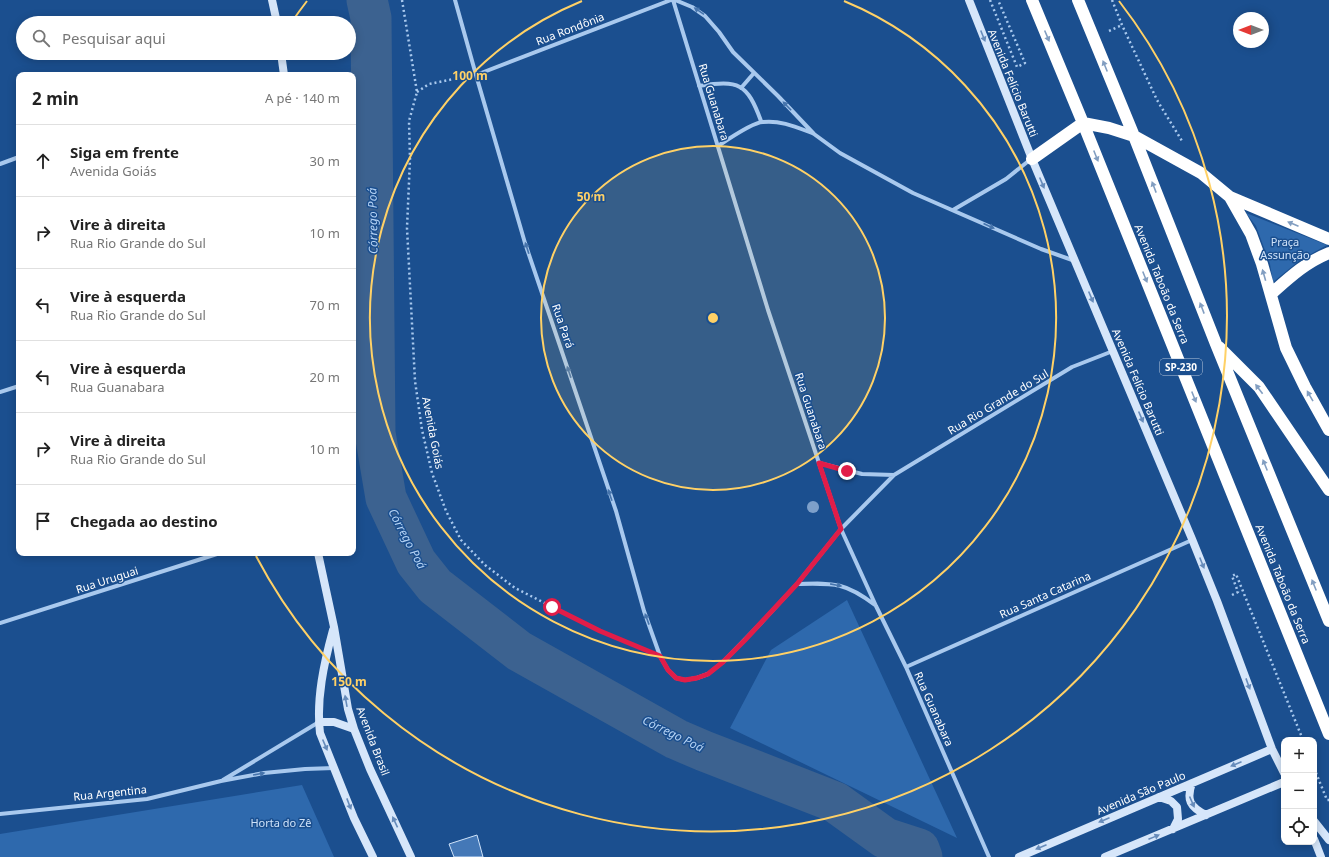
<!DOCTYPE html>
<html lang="pt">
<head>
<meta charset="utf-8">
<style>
  :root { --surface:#fff; --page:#f2f2f2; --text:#222; --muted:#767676; --line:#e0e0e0 }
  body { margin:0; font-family:"Noto Sans",sans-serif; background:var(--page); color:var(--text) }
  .controls { position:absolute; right:12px; bottom:12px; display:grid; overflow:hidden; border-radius:8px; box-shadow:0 2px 10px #0003 }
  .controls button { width:36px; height:36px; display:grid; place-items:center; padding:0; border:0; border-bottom:1px solid var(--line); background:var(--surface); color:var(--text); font:20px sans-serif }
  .compass { position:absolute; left:1233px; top:12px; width:36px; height:36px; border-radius:50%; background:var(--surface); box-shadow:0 2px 10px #0003; rotate:270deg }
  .stop { position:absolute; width:12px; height:12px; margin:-9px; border:3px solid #e11d48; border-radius:50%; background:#fff }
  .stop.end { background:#e11d48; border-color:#fff; box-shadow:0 1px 4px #0008 }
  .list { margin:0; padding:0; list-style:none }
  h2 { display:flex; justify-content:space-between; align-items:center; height:52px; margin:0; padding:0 16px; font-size:17px }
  h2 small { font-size:13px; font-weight:400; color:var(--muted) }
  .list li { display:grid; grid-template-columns:26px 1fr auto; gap:12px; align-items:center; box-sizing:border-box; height:72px; padding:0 16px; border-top:1px solid var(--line) }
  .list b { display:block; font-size:15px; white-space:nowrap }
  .list p { margin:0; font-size:13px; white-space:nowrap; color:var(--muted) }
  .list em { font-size:13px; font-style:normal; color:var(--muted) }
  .icon { flex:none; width:22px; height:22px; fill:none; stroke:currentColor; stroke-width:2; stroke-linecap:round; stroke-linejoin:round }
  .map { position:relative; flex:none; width:1329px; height:857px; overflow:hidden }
  .search { position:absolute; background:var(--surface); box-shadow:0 2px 10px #0003; left:16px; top:16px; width:340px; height:44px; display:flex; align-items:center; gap:10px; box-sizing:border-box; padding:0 14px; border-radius:22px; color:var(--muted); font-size:15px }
  .panel { position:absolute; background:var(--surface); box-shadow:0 2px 10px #0003; left:16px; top:72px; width:340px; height:484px; border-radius:8px }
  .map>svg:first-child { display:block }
  .green { fill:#2e69ad }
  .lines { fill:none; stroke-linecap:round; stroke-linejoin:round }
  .river { stroke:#3c6290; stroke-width:41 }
  .building { fill:#4478b7; stroke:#cfe3fa }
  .path { stroke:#a9c9ee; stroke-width:2.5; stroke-dasharray:2 3; stroke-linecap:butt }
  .street { stroke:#a9c9ee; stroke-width:4 }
  .secondary { stroke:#d6e6fa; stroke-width:8 }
  .highway { stroke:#fff; stroke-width:12 }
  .tree { fill:#7ea0ca }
  .oneway { fill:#4674ac }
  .oneway2 { fill:#668bba }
  .oneway3 { fill:#829ec1 }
  .route { stroke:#e11d48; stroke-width:5 }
  .ring { fill:none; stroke:#ffd166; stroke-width:2 }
  .labels { text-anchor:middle; stroke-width:3; stroke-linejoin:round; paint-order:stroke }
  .shield { fill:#1b4f8f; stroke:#bbcadd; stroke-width:1 }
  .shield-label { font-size:10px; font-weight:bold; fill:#fff }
  .street-label { font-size:11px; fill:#fff; stroke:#1b4f8f }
  .park-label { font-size:11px; fill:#cfe3fa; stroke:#1b4f8f }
  .water-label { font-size:12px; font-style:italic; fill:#b5d3f5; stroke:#1b4f8f }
  .centre { fill:#ffd166; stroke:#1b4f8f; stroke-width:2 }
  .ring-label { font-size:12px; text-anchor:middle; font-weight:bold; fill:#ffd166; stroke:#1b4f8f; stroke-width:3; stroke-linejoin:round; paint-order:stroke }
</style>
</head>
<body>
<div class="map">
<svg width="1329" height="857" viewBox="0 0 1329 857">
  <rect width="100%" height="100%" fill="#1b4f8f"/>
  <path class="green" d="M1246,213L1327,245L1300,260L1273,282L1270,264L1256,226Z
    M847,600L957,838L730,728L771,650Z
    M302,785L334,857H0V834Z"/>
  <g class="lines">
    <path class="river" d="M367,0L371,18L375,433L386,498L416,562L435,586L519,651L676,739L704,751L835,802L885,838L919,849L922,857"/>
  </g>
  <path class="building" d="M477,835L483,857H454L449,844Z"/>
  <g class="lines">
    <path class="path" d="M402,0L417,92L409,121L410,159L407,228L415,381L422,430L432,473L446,511L461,540L485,565L515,588L600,631L643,649
      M990,0L1017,67L1025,63L998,0
      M1112,0L1122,25L1157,100L1182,141
      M1109,31L1122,25
      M417,92L429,84L464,77
      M1232,595L1238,592L1232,576L1236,574L1303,740
      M1314,768L1327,800H1329"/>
    <path class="street" d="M455,0L476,75L525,243L616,511L644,611L660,656L668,670L676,678L685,680L697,678L708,674L723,662L762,622L797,584L841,529L894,475L1072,367L1113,351
      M673,0L768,310L841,529L876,606L906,667L989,857
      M675,0L692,7L705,16L719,32L733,52L778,96L814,134L840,153L913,193L1041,249L1075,261
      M476,75L671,0
      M699,86C739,80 747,83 761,121
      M741,88L754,73
      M718,146C727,140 753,122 763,122C780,120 796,127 812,133
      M0,164L19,157
      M953,210L1006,179L1031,159
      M0,392L19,386
      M819,463L862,474L894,475
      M797,584C834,583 845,582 875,605
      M0,623L220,553
      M906,667L1192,540
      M223,780L319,722
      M0,814L147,799L221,781L264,773L305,769L334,768"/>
    <path class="secondary" d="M272,0L277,23
      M969,0L1032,159L1192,539L1217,601L1272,749L1284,773
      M281,53L284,75
      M318,553L334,627L348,709L354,729L370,769L411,857
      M333,630C324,663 316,699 320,733L354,818L373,857
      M319,722H334L354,729
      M1192,783C1186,800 1190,807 1206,815
      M1159,797L1171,801L1177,807L1178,819L1173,829
      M1314,821L1329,840
      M1314,839L1321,857
      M1019,857L1272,749
      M1105,857L1284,782"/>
    <path class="highway" d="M1032,0L1083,123L1329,734
      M1078,0L1134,136L1216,344L1329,621
      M1032,159L1083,123L1109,128L1134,136L1201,173L1230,197L1329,239
      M1230,197L1251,234L1262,264L1286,348L1305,387L1329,430
      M1271,294C1289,278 1306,262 1329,253
      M1219,347L1259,387L1329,490"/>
  </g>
  <circle class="tree" cx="813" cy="507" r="6"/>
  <defs><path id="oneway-solid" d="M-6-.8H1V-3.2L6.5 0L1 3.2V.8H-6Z"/></defs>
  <g class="oneway">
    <use href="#oneway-solid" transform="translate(699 11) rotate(-146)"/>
    <use href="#oneway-solid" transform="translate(787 106) rotate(-134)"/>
    <use href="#oneway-solid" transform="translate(989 226) rotate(24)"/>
    <use href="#oneway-solid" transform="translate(527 248) rotate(-108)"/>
    <use href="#oneway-solid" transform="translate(569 372) rotate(-109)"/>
    <use href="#oneway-solid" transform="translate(610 495) rotate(-109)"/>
    <use href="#oneway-solid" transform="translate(836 585) rotate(11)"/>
    <use href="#oneway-solid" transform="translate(647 619) rotate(-110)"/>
    <use href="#oneway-solid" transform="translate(259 774) rotate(-10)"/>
  </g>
  <g class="oneway2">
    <use href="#oneway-solid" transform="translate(983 36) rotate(68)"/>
    <use href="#oneway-solid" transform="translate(1042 183) rotate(67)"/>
    <use href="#oneway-solid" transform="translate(1091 297) rotate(67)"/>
    <use href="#oneway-solid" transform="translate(1141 417) rotate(67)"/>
    <use href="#oneway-solid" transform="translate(1202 563) rotate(68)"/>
    <use href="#oneway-solid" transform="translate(1248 684) rotate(70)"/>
    <use href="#oneway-solid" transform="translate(346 701) rotate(-100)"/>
    <use href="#oneway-solid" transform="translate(325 745) rotate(67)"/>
    <use href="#oneway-solid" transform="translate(1236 764) rotate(157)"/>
    <use href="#oneway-solid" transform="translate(1192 802) rotate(66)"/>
    <use href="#oneway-solid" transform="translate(349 804) rotate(69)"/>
    <use href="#oneway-solid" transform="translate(1104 820) rotate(157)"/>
    <use href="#oneway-solid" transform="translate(395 822) rotate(-115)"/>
    <use href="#oneway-solid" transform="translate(1154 837) rotate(-22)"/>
    <use href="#oneway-solid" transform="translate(1041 847) rotate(157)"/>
  </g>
  <g class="oneway3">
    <use href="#oneway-solid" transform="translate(1047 36) rotate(67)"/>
    <use href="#oneway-solid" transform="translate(1105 66) rotate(-112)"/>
    <use href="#oneway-solid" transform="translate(1096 156) rotate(68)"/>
    <use href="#oneway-solid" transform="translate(1154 187) rotate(-111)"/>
    <use href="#oneway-solid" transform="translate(1293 224) rotate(-157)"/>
    <use href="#oneway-solid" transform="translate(1264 275) rotate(-106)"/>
    <use href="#oneway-solid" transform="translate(1145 277) rotate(68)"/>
    <use href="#oneway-solid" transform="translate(1202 308) rotate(-111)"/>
    <use href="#oneway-solid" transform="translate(1259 389) rotate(-127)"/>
    <use href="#oneway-solid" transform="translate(1310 396) rotate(-120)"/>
    <use href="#oneway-solid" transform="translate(1194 397) rotate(68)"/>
    <use href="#oneway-solid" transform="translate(1265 465) rotate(-112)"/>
    <use href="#oneway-solid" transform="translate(1314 585) rotate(-112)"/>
  </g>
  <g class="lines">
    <path class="route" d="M552,607L600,631L660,656L668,670L676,678L685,680L697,678L708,674L723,662L745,640L797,584L841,529L819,463L847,471"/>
  </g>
  <circle cx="713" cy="318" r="172" fill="#ffd166" fill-opacity=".12"/>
  <g class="ring">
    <circle cx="713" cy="318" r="172"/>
    <path d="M844 1A343 343 0 1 1 582 1"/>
    <path d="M291 23A515 515 0 0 1 307 1M1119 1A515 515 0 1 1 256 556"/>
  </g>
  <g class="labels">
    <rect class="shield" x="1160" y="359" width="42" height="16" rx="3"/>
    <g class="shield-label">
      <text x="1181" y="371">SP-230</text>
    </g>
    <g class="street-label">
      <text transform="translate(570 29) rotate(-21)" y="4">Rua Rondônia</text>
      <text transform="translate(1013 83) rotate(68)" y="4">Avenida Felício Barutti</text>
      <text transform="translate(714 102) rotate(73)" y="4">Rua Guanabara</text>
      <text transform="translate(1162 284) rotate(68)" y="4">Avenida Taboão da Serra</text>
      <text transform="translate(563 326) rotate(71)" y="4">Rua Pará</text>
      <text transform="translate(1138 382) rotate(67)" y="4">Avenida Felício Barutti</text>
      <text transform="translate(998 402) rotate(-31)" y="4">Rua Rio Grande do Sul</text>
      <text transform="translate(811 411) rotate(72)" y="4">Rua Guanabara</text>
      <text transform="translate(433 433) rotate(79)" y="4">Avenida Goiás</text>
      <text transform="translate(107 580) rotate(-18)" y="4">Rua Uruguai</text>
      <text transform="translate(1283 584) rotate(68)" y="4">Avenida Taboão da Serra</text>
      <text transform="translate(1045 595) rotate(-24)" y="4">Rua Santa Catarina</text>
      <text transform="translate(934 709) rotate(66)" y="4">Rua Guanabara</text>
      <text transform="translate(373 741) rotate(69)" y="4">Avenida Brasil</text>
      <text transform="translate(110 793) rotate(-6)" y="4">Rua Argentina</text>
      <text transform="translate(1141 793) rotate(-23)" y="4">Avenida São Paulo</text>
    </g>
    <g class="park-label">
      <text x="1285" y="246">Praça<tspan x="1285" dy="13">Assunção</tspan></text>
      <text x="281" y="827">Horta do Zê</text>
    </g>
    <g class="water-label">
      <text transform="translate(373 221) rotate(-91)" y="4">Córrego Poá</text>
      <text transform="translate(407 539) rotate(62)" y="4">Córrego Poá</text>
      <text transform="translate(673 734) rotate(26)" y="4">Córrego Poá</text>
    </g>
  </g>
  <circle cx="713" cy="318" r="6" class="centre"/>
  <g class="ring-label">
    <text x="470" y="80">100 m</text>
    <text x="591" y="201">50 m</text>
    <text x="349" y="686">150 m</text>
  </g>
</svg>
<div class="controls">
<button>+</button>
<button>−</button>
<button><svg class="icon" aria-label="locate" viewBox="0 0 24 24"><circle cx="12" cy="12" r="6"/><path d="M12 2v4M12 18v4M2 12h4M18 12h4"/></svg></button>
</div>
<svg class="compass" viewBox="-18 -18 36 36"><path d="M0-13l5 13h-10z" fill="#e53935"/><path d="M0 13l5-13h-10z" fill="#767676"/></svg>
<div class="stop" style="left:552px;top:607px"></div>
<div class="stop end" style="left:847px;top:471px"></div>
<div class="search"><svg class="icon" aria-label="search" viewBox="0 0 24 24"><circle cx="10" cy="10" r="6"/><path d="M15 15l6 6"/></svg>Pesquisar aqui</div>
<section class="panel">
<h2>2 min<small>A pé · 140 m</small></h2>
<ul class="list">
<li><svg class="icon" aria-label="ahead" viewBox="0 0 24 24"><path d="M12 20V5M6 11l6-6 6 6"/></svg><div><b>Siga em frente</b><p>Avenida Goiás</p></div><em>30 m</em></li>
<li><svg class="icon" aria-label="right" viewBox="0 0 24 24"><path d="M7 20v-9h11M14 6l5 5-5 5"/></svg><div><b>Vire à direita</b><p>Rua Rio Grande do Sul</p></div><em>10 m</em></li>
<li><svg class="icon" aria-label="left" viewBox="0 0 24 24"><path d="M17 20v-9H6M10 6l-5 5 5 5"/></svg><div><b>Vire à esquerda</b><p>Rua Rio Grande do Sul</p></div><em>70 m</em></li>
<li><svg class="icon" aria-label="left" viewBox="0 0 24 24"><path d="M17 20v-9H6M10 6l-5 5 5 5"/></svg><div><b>Vire à esquerda</b><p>Rua Guanabara</p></div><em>20 m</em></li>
<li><svg class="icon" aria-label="right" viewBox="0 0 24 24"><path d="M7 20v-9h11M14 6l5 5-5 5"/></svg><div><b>Vire à direita</b><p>Rua Rio Grande do Sul</p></div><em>10 m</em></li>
<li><svg class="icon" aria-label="arrive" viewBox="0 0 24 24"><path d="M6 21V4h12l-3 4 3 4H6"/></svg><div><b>Chegada ao destino</b></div></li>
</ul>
</section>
</div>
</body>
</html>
